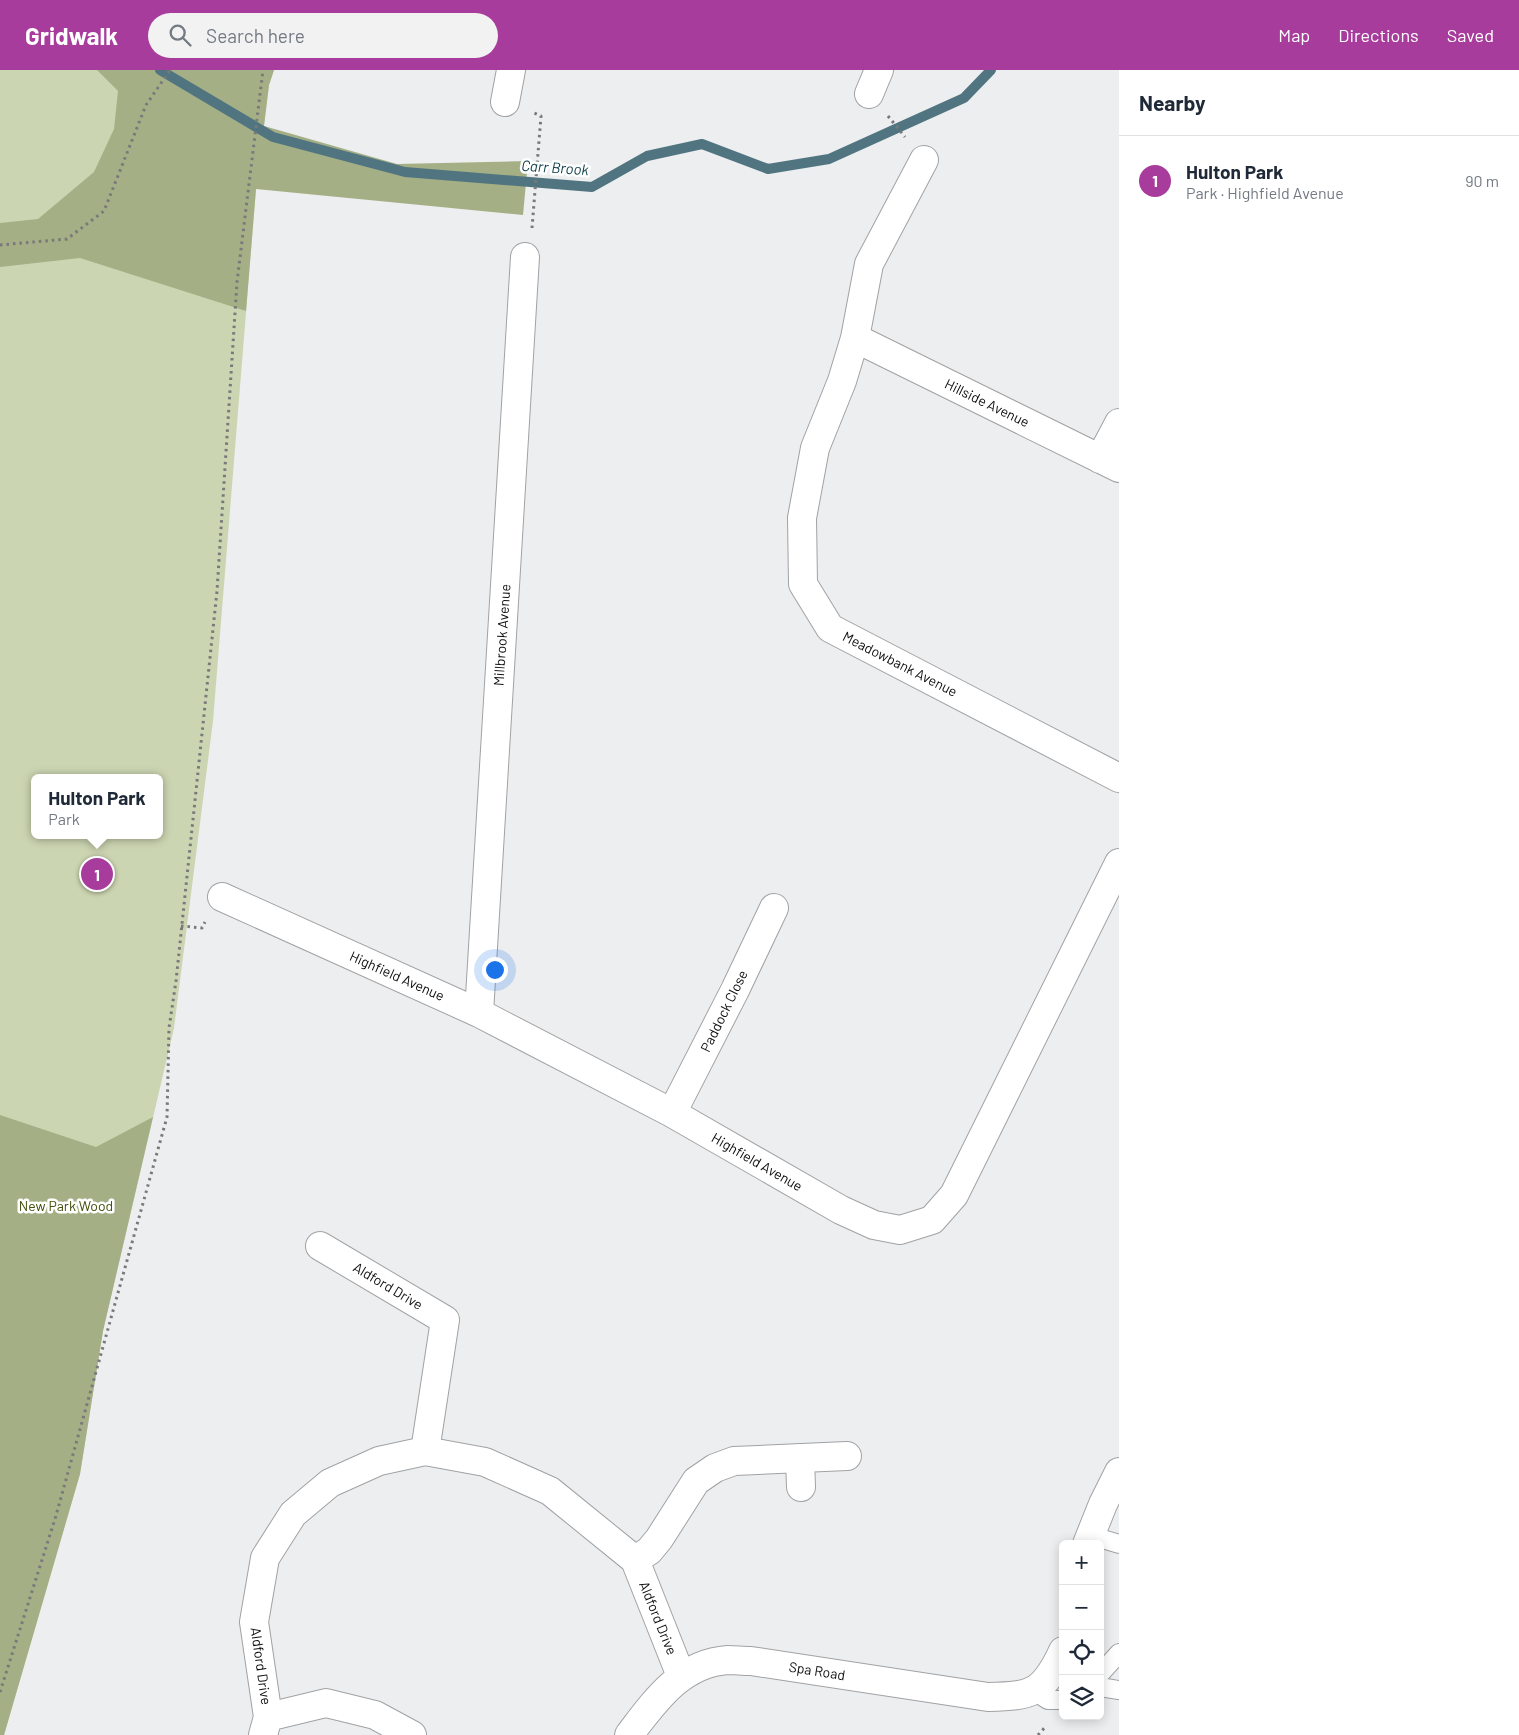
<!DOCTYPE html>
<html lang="en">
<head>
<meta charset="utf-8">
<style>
  :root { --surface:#fff; --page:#f2f2f3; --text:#1f2937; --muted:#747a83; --line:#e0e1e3; --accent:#a83c9c }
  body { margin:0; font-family:Barlow,sans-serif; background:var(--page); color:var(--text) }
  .controls { position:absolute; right:15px; bottom:15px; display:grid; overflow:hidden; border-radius:8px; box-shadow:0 2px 12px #0003 }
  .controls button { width:45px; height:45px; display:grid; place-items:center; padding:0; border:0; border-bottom:1px solid var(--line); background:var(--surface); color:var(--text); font:25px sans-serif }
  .you { position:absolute; left:494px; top:899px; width:18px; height:18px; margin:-12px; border:4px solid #fff; border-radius:50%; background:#1a73e8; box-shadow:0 0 0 8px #1a73e833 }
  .badge { display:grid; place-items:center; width:32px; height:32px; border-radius:50%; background:var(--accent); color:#fff; font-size:16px; font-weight:700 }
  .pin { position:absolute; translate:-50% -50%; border:2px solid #fff; box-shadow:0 1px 5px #0006 }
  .popup { position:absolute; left:31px; top:704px; width:132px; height:65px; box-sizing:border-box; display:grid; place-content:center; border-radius:8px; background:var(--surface); filter:drop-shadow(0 1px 4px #0005); font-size:16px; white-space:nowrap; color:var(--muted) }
  .popup b { font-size:19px; color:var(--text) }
  .popup::after { content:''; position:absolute; left:50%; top:100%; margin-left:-10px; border:10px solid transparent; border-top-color:var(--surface) }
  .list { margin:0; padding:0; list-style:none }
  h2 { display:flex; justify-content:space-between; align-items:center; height:65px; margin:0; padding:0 20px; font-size:21px }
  h2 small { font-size:16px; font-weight:400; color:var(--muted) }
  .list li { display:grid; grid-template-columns:32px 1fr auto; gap:15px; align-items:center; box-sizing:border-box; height:90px; padding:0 20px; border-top:1px solid var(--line) }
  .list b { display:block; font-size:19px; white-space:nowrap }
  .list p { margin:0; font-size:16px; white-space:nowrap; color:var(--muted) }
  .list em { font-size:16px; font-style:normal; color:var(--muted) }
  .icon { flex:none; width:28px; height:28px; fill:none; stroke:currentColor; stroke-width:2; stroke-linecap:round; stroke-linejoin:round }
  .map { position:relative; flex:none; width:1119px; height:1665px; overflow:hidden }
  header { display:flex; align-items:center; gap:30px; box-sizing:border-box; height:70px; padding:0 25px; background:var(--accent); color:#fff }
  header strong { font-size:24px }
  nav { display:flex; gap:28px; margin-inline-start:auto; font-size:18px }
  .search { width:350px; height:45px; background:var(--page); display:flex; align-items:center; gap:12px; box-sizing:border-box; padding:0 18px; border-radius:28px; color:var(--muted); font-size:19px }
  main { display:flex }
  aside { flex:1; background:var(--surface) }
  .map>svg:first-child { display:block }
  .green { fill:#ccd5b2; fill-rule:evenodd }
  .forest { fill:#a4af85 }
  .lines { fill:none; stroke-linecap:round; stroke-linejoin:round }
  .stream { stroke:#517580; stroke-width:10 }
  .lane-casing { stroke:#a1a2a4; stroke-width:20 }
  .street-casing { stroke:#a1a2a4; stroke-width:30 }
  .path { stroke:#78797a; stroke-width:3; stroke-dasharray:2.5 4; stroke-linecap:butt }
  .lane { stroke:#fff; stroke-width:18 }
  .street { stroke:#fff; stroke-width:28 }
  .labels { text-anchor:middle; stroke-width:5; stroke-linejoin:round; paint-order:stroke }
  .street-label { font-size:14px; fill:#0c0d0d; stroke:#fff }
  .park-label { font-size:14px; fill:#434f0a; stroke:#fff }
  .water-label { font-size:15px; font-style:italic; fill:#11404c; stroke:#fff }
</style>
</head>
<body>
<header>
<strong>Gridwalk</strong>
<div class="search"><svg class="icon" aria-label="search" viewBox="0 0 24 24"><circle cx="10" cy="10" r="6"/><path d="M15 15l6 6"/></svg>Search here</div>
<nav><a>Map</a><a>Directions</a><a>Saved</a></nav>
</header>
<main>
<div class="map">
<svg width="1119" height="1665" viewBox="0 0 1119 1665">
  <rect width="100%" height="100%" fill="#edeef0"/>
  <path class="green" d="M0,0H274L269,15L256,119L213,651L174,958L103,1261L80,1404L4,1665H0ZM34,708H160V765H34Z"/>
  <path class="forest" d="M97,0H274L269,15L264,56L397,94L528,91L523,145L256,119L246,241L80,188L0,197V153L38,149L94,102L114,59L118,21Z
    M0,1045L96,1077L153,1047L103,1261L80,1404L4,1665H0Z"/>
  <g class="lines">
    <path class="stream" d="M160,0L273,67L405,102L592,117L647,86L702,74L768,99L829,89L964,28L991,0"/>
    <defs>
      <path id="lane" d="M1089,1465L1119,1474
        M1100,1604L1119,1583
        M1100,1617L1119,1620
        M1034,1621L1048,1630H1063"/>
      <path id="street" d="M869,24L879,0
        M505,32L511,0
        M924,90L869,194L855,268L842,311L815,378L802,448L803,514L830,558L1119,708
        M855,268L1119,398
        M1100,389L1119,353
        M222,827L479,943L672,1043L841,1140L874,1155L900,1160L932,1150L954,1125L1119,793
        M479,943L525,187
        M672,1043L735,920L774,838
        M320,1176L445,1250L425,1381
        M800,1388L801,1417
        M1087,1474L1103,1434L1119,1402
        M635,1490L649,1481L659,1469L696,1411L715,1398L734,1391L847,1386
        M268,1647L326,1633L375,1645L412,1665
        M263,1665L268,1647L254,1552L265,1488L293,1444L330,1413L379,1391L425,1381L485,1392L550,1421L635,1490L681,1606
        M629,1665C655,1631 681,1593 728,1590C735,1590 743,1591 751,1591L988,1627C1032,1626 1043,1624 1063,1581"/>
    </defs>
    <use href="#lane" class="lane-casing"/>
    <use href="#street" class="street-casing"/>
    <path class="path" d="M888,46L905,67
      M532,158L541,46L532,42
      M0,175L67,169L104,141L146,35L170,0
      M181,856L202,858L205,852
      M0,1622L55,1449L167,1047L169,958L176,911L217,521L237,212L263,0
      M1038,1665L1046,1656"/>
    <use href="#lane" class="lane"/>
    <use href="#street" class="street"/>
  </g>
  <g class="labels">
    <g class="street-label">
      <text transform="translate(987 333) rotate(26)" y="5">Hillside Avenue</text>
      <text transform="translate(502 565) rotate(-86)" y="5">Millbrook Avenue</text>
      <text transform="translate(900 594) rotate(27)" y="5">Meadowbank Avenue</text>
      <text transform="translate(397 906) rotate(24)" y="5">Highfield Avenue</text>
      <text transform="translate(724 941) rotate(-64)" y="5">Paddock Close</text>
      <text transform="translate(757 1092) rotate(30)" y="5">Highfield Avenue</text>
      <text transform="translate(388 1216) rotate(31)" y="5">Aldford Drive</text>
      <text transform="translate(658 1548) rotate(68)" y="5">Aldford Drive</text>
      <text transform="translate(261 1596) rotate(82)" y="5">Aldford Drive</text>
      <text transform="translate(817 1601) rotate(9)" y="5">Spa Road</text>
    </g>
    <g class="park-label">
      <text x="66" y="1141">New Park Wood</text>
    </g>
    <g class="water-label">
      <text transform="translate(555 98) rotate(4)" y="5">Carr Brook</text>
    </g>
  </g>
</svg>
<div class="controls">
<button>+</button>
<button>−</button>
<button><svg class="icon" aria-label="locate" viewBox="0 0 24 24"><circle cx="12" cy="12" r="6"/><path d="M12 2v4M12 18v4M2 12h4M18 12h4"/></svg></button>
<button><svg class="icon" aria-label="layers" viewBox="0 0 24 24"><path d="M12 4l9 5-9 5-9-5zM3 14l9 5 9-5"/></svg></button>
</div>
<div class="you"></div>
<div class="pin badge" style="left:97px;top:804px">1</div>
<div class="popup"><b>Hulton Park</b>Park</div>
</div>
<aside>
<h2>Nearby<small></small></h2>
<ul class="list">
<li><span class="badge">1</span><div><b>Hulton Park</b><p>Park · Highfield Avenue</p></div><em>90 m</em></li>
</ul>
</aside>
</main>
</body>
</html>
